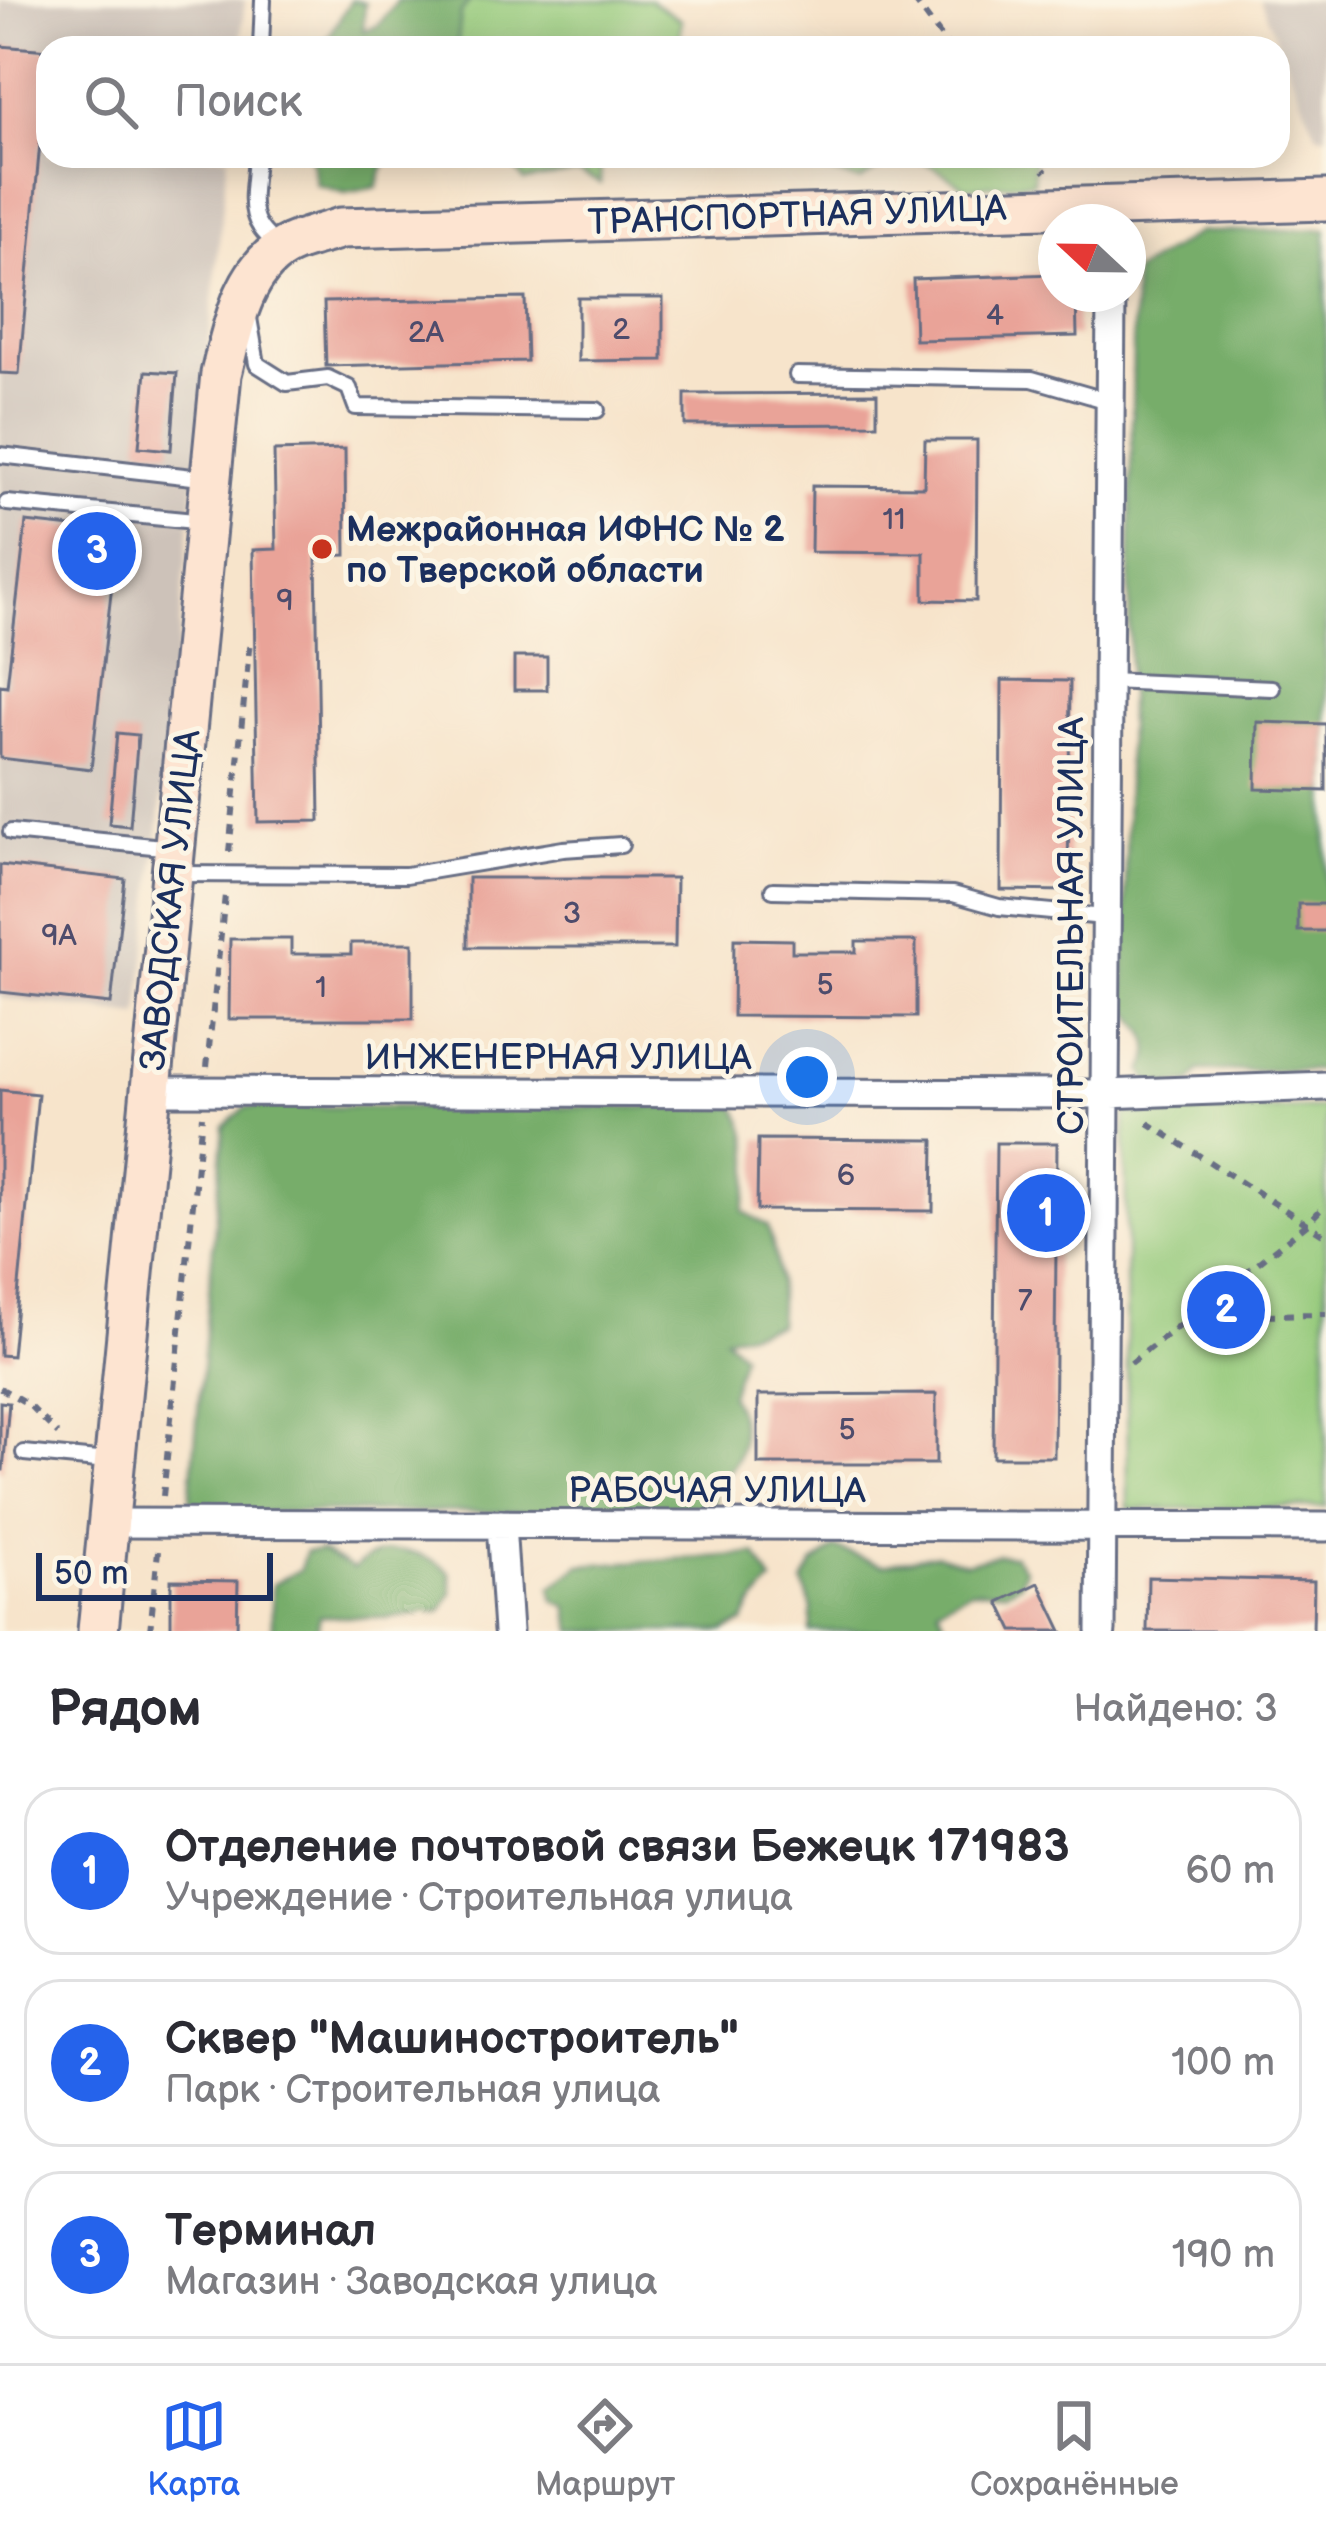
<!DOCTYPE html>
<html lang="ru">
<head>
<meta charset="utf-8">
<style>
  :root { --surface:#fff; --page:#f2f2f3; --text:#2b2b33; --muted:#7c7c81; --line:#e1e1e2; --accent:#2563eb }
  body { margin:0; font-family:"Balsamiq Sans",sans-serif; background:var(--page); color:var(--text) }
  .compass { position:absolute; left:1038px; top:204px; width:108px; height:108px; border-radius:50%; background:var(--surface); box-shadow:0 6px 30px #0003; rotate:292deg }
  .scale { position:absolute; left:36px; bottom:30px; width:237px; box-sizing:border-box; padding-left:12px; border:6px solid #1b2f5e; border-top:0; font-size:33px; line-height:42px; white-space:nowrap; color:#1b2f5e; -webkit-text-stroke:9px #fcf5e5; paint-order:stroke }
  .you { position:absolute; left:807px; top:1077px; width:42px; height:42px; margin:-30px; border:9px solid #fff; border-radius:50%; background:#1a73e8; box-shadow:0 0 0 18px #1a73e833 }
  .badge { display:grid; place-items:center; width:78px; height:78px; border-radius:50%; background:var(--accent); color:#fff; font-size:39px; font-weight:700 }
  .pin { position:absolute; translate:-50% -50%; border:6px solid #fff; box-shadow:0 3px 12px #0006 }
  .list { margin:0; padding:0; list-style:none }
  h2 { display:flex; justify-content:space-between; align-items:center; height:156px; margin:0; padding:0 48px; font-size:51px }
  h2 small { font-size:39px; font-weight:400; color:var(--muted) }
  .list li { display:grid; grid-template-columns:78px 1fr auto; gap:36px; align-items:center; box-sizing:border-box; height:168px; margin:0 24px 24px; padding:0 24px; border:3px solid var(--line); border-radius:36px }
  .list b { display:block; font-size:45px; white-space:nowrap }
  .list p { margin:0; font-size:39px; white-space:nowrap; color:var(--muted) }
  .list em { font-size:39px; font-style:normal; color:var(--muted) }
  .icon { flex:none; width:66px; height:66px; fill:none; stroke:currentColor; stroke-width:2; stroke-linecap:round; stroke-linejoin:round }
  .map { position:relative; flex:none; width:1326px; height:1631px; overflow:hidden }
  .search { position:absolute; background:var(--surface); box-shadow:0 6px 30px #0003; left:36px; right:36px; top:36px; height:132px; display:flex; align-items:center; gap:30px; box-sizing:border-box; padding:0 42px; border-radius:36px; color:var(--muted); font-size:45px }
  .sheet { height:732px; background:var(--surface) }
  nav { display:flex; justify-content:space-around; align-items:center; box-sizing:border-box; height:168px; border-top:3px solid var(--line); background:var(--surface); font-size:33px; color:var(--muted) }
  nav a { display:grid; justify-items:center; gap:6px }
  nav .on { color:var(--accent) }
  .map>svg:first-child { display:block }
  .industrial { fill:#cdc2b9 }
  .green { fill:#94c97a; stroke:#587c6c; stroke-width:3 }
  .forest { fill:#77ad6a; stroke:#496e64; stroke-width:3 }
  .building { fill:#e9a398 }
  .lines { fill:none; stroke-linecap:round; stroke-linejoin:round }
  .lane-casing { stroke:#686e84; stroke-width:20 }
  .street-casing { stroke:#686e84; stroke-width:33 }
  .secondary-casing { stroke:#686e84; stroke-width:45 }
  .path { stroke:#686e84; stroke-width:6; stroke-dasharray:9 9; stroke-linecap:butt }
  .lane { stroke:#fff; stroke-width:14 }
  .street { stroke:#fff; stroke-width:27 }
  .secondary { stroke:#fde4d1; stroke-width:39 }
  .poi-dot { fill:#c8321e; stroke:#fcf5e5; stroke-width:4.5 }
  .labels { text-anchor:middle; stroke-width:10; stroke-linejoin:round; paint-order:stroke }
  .number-label { font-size:30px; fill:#4e4c6c }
  .street-label { font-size:36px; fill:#1b2f5e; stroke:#fcf5e5 }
  .poi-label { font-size:36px; font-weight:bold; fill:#1b2f5e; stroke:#fcf5e5; text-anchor:start }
</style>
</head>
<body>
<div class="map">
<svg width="1326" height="1631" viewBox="0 0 1326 1631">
  <rect width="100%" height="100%" fill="#fcf5e5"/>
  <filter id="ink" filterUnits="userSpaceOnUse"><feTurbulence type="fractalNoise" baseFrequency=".00833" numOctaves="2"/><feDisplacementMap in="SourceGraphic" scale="24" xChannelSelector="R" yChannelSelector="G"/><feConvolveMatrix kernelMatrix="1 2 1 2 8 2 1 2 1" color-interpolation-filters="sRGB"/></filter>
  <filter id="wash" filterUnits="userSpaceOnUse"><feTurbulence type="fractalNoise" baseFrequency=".004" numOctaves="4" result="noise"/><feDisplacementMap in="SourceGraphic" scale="48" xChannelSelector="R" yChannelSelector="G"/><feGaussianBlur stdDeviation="2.7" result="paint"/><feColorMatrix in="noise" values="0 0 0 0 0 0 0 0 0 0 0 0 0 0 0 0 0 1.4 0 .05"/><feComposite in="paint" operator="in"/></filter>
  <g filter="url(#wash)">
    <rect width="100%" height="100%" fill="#f7e4cb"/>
    <path class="industrial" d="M0,0H245L240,48H48V156H228L139,1016L0,998Z
      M1260,0H1326V135H1317Z"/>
    <path class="green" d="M351,0L365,3L363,31L378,26L398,0H650L681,20L680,48H323Z
      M507,156H648L624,164L601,158L600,183L578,172L524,181Z
      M792,156H899L860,181L799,163Z
      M907,156H1034L1033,182L965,187L932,166Z
      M1326,1108V1507L1128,1509L1125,1114Z"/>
    <path class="forest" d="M351,0L365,3L363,31L378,26L398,0H470L461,13L457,48H322Z
      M310,156H387L377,187L345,193L316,184Z
      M1326,229V1070L1199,1071L1191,1083L1152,1086L1143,1071C1159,1044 1142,1026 1124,1005L1134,272L1199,232Z
      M246,1107H736C755,1139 752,1176 743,1211L768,1226C778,1259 781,1290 778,1325L725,1337L742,1354L730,1396C749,1428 746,1467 711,1485L715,1501L710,1512H207L190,1499L224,1127Z
      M835,1548L883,1565L937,1554L965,1563L997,1555L1014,1556L1025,1569L1020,1583L1006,1591L970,1590L938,1607L948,1631H810L812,1609L803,1583L813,1564Z
      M321,1551L353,1569C383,1541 419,1548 450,1572L452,1593L441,1611L389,1618L320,1616L317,1631H272V1585L299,1570L306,1552Z
      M756,1554L772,1582L751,1607L743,1623L723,1631H573L567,1606L555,1601L551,1588L580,1565Z"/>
    <g id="blocks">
      <path class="building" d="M0,46L48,50V144L40,143L19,374L0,373Z
        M1056,274V294H1076L1077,336L915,340L913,279Z
        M525,298L527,361L326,366L324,302Z
        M578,298H663V360L578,361Z
        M146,371L177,373L171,450L139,447Z
        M877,393V424L685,425V394Z
        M925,440H977L976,601L924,600V553L811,552L812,486L924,487Z
        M345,449L346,555L316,556L320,821L258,822L253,550L276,549L274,451Z
        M26,522L118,532L91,769L0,758V685L7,686Z
        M514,657H547V690H514Z
        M1002,680L1070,681L1068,891L1001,890Z
        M1257,722L1326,724V791L1256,789Z
        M117,733L138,735L130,826L109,824Z
        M0,865L125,879L111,1004L0,992Z
        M468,878H676L675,947H468Z
        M1298,904H1326V931H1298Z
        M230,939H291V954H351V943H413V1019H229Z
        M734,939L792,940V952H856V941H916V1017L733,1016Z
        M0,1090L38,1094L12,1356L0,1355Z
        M758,1139L934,1140L933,1211L757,1210Z
        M996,1143H1057L1054,1457H993Z
        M936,1394V1464H758V1395Z
        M0,1402L9,1403L3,1470H0Z
        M1148,1577L1314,1581L1313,1631H1147Z
        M171,1580L238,1581L237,1631H171Z
        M1039,1583L1062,1631H1013L999,1602Z"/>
    </g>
  </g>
  <g filter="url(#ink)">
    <use href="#blocks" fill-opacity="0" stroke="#686e84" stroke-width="3"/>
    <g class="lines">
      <defs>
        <path id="lane" d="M261,48L263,0
          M256,156C254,196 242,222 281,246
          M249,318L257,364L287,383L328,378L349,388L356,407L597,410
          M797,375L1032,379L1112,402
          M0,455L210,479
          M7,503L205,522
          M1108,681L1272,688
          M11,832L173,848
          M177,874L406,875L563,849L621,845
          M773,890L953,894L999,907L1104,917
          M24,1453L108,1461"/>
        <path id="street" d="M150,1091L1105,1094L1326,1086
          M109,1523L1326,1527
          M501,1524L508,1631
          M1101,1631L1111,294"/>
        <path id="secondary" d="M98,1631L221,374C232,331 242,271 285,247C301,238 324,234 341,228L1326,200"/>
      </defs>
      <use href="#lane" class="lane-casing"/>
      <use href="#street" class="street-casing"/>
      <use href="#secondary" class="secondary-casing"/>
      <path class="path" d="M914,0L950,48
        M1032,156L1046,172
        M229,852L250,640
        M207,1067L225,895
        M1148,1123L1326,1236
        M1194,1316L1326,1314
        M1131,1363L1307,1224L1326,1204
        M0,1388L28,1404L58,1434
        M163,1496L202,1116
        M150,1631L158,1551"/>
      <use href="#lane" class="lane"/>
      <use href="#street" class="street"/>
      <use href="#secondary" class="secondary"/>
    </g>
  </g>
  <circle class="poi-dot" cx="322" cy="549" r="12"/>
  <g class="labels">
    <g class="number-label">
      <text x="995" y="325">4</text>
      <text x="621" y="339">2</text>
      <text x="426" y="342">2А</text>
      <text x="894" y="529">11</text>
      <text x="285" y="610">9</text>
      <text x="572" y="923">3</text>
      <text x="59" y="945">9А</text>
      <text x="825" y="994">5</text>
      <text x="321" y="997">1</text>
      <text x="846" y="1185">6</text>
      <text x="1025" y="1310">7</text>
      <text x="847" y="1439">5</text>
    </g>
    <g class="street-label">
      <text transform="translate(797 214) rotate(-2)" y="13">ТРАНСПОРТНАЯ УЛИЦА</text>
      <text transform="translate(169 900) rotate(-84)" y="13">ЗАВОДСКАЯ УЛИЦА</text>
      <text transform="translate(1070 926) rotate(-90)" y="13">СТРОИТЕЛЬНАЯ УЛИЦА</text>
      <text x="558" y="1069">ИНЖЕНЕРНАЯ УЛИЦА</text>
      <text x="717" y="1502">РАБОЧАЯ УЛИЦА</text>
    </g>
    <g class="poi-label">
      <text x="346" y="541">Межрайонная ИФНС № 2<tspan x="346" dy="41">по Тверской области</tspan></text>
    </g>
  </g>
</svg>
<svg class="compass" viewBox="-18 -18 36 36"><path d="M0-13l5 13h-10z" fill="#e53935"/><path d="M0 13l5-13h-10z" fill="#7c7c81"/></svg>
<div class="scale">50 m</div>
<div class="you"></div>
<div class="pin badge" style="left:1046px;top:1213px">1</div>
<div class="pin badge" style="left:1226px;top:1310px">2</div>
<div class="pin badge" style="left:97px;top:551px">3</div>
<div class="search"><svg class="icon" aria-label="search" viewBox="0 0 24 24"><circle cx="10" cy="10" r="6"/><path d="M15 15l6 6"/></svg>Поиск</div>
</div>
<section class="sheet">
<h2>Рядом<small>Найдено: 3</small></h2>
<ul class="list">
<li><span class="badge">1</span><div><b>Отделение почтовой связи Бежецк 171983</b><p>Учреждение · Строительная улица</p></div><em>60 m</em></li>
<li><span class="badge">2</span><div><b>Сквер &quot;Машиностроитель&quot;</b><p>Парк · Строительная улица</p></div><em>100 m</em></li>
<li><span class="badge">3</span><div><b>Терминал</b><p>Магазин · Заводская улица</p></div><em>190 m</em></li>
</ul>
</section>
<nav>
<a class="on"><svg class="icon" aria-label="map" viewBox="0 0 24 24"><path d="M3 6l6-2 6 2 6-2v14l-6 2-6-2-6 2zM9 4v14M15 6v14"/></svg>Карта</a>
<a><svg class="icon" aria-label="directions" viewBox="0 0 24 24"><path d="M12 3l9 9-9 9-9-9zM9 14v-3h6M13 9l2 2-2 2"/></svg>Маршрут</a>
<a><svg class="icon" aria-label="saved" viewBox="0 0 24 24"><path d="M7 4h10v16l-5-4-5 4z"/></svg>Сохранённые</a>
</nav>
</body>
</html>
